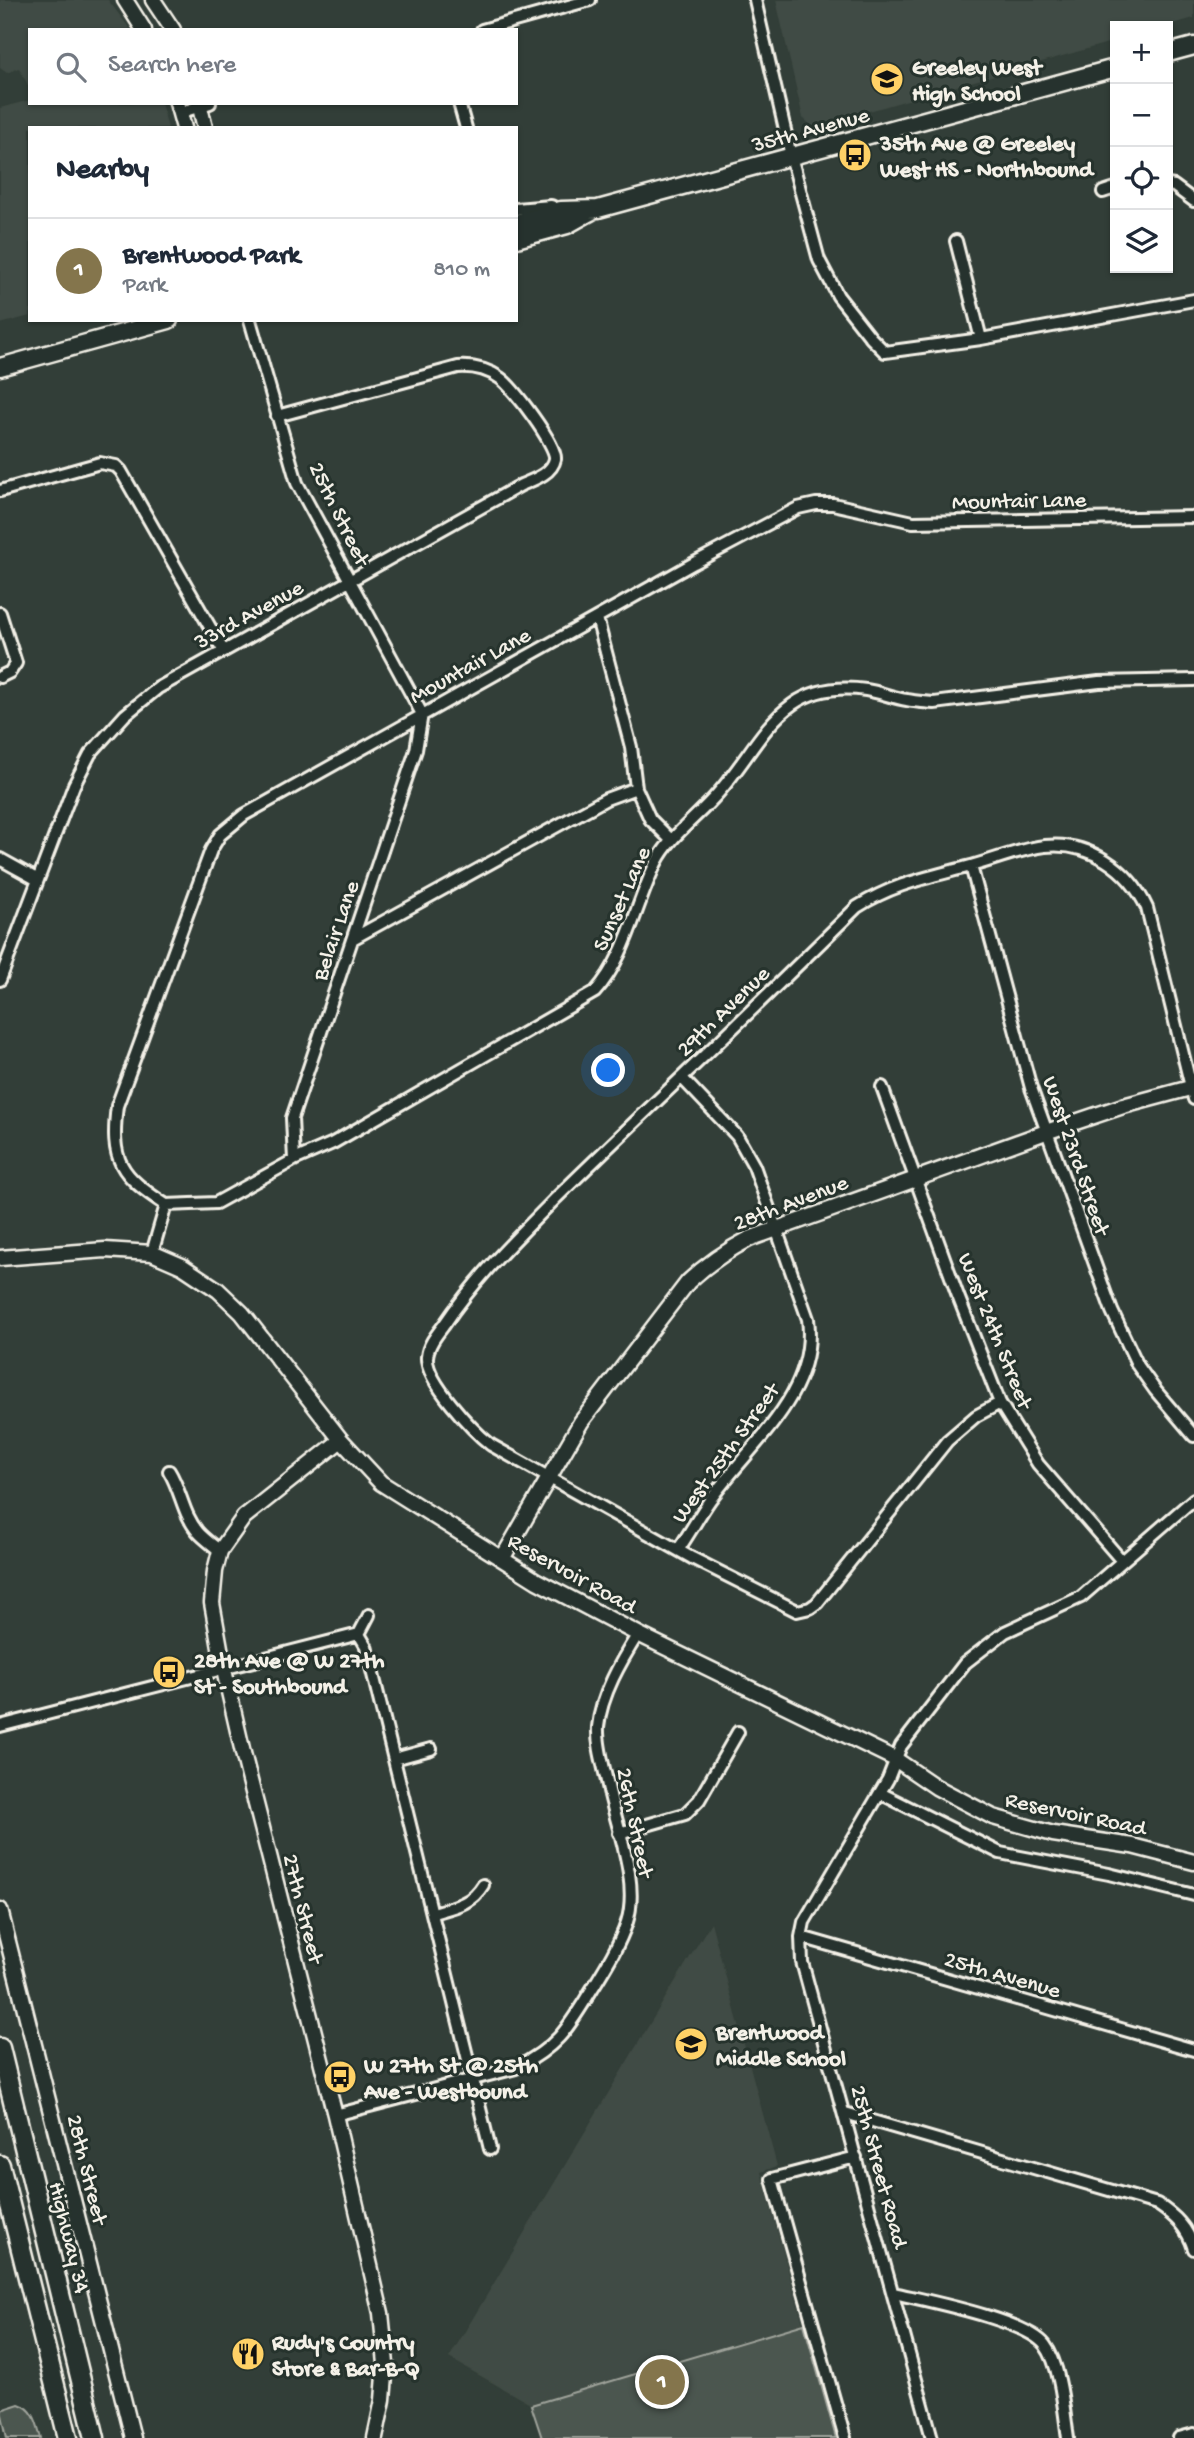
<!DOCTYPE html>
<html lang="en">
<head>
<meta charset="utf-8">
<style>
  :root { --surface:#fff; --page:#f6f6f7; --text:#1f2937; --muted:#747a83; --line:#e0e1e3; --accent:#84754c }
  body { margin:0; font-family:"Gochi Hand",sans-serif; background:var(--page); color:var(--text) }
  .controls { position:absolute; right:21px; top:21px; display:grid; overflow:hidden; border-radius:0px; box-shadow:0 2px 5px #0004 }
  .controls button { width:63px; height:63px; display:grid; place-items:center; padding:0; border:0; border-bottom:2px solid var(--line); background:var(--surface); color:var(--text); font:35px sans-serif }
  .you { position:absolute; left:609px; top:1071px; width:24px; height:24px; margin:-18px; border:5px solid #fff; border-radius:50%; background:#1a73e8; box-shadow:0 0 0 10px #1a73e833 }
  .badge { display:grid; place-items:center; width:46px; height:46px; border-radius:50%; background:var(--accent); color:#fff; font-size:23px; font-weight:700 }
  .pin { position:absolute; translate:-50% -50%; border:4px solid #fff; box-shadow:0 2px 7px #0006 }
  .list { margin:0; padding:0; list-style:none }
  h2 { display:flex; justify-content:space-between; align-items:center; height:91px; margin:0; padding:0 28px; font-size:30px }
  h2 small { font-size:23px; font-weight:400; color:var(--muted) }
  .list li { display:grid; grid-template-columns:46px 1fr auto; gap:21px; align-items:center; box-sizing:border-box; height:105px; padding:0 28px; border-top:2px solid var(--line) }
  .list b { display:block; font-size:26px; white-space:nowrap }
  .list p { margin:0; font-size:23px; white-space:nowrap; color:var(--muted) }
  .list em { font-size:23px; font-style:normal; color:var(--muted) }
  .icon { flex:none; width:38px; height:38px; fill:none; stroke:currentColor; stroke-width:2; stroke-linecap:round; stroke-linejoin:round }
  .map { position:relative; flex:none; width:1194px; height:2438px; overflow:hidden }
  .search { position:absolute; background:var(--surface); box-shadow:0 2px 5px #0004; left:28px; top:28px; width:490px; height:77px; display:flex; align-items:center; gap:18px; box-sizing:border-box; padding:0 24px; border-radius:0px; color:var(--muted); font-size:26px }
  .panel { position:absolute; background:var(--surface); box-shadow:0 2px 5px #0004; left:28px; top:126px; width:490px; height:196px; border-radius:0px }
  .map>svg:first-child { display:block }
  .built { fill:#404b44 }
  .green { fill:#4c564f; stroke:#a0a49c; stroke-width:2 }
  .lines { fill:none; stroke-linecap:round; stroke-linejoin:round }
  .minor-casing { stroke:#f4f1e8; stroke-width:16 }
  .tertiary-casing { stroke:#f4f1e8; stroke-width:19 }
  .secondary-casing { stroke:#f4f1e8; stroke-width:21 }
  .trunk-casing { stroke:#f4f1e8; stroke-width:23 }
  .minor { stroke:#26332d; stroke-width:10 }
  .tertiary { stroke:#26332d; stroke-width:14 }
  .secondary { stroke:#26332d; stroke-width:16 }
  .trunk { stroke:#26332d; stroke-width:18 }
  .labels { text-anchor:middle; stroke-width:6; stroke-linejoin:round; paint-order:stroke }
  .poi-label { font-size:23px; font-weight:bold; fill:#f4f1e8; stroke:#26332d; text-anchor:start }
  .street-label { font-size:23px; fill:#f4f1e8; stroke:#26332d }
</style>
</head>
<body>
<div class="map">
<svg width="1194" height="2438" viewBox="0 0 1194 2438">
  <rect width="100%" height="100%" fill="#323e38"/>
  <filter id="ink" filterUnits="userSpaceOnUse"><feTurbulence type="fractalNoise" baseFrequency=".0143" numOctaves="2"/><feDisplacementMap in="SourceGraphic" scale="14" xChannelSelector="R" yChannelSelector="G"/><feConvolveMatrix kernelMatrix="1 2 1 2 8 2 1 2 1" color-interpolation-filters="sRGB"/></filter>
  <g filter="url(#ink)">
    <path class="built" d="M0,0H108L131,30H30V89L19,68L7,73L0,68Z
      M776,0H1194V18L1166,26H1115V41L813,127L803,118Z
      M30,100V103H161L168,128H30V316L0,324V108Z
      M711,1922L777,2166L761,2172L803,2323L530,2404L449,2358Z"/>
    <path class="green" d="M804,2324L836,2438H542L531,2405Z
      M19,2404C35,2409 37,2424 41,2438H7L1,2410Z"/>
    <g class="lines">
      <defs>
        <path id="minor" d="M755,0L791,156L819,260L838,296L871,338L885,352L981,339L1194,300
          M482,30L590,0
          M459,103L466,128
          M179,113L210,103
          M1168,185L1174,186L1194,201
          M1103,192L1115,188
          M516,209L551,206L555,208
          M956,241L981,339
          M250,320L297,483L422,714L416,750L292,1118L294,1160
          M0,491L100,463L116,466L121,471L223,650
          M0,613L16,663L10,672L0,677
          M597,618L631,747L636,788L650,819L670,839
          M0,859L38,880
          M971,866L1031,1088L1112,1311L1138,1366L1155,1390L1194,1436
          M354,938L606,799L636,788
          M0,980L74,785L90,754L125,715L158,688L521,485C533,480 552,474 555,459C557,445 512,386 500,378C487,369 473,366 458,367L277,416
          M882,1087L958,1296L1000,1403L1038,1464L1122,1561
          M166,1205L216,1203L294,1160L333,1143L595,992C627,956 635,906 656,863C671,834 698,817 719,792C764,740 781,678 866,690C880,692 893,698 907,700C916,702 925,702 934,703L1099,682L1194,680
          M152,1253L166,1205C120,1175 110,1161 117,1106L211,850L220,835L244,815L694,563L798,508L816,504H833L913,522L1194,517
          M1000,1403L976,1416L947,1441L817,1603L810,1608L797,1611L692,1558L491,1445C473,1431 425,1380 427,1357C428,1345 437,1334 444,1325C476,1277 516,1239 556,1198C598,1157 640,1117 682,1077C741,1021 799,964 857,907C893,884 926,878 967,867C992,861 1019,849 1045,846C1089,841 1129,869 1147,908L1194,1099
          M169,1471C181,1490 183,1515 198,1532C204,1539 213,1545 220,1551
          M678,1550C689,1534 699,1516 710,1500C750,1444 818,1394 808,1319L754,1166L737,1136L682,1078
          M369,1615L359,1634L366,1646L490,2149
          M0,1726L359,1634
          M394,1759L431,1749
          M880,1793L1000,1853L1109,1874L1194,1895
          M619,1833L685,1814L699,1800L738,1732
          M433,1913C453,1907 471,1905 483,1885
          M801,1937L1194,2050
          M845,2113L1157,2204C1175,2216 1187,2227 1194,2249
          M335,2115L516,2068C559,2046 568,2028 592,1989C605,1968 619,1946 627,1922C640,1882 616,1826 608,1786C604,1767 597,1746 598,1727C601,1695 621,1661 638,1634
          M894,2293C927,2301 1026,2320 1045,2345C1061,2366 1064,2412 1068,2438
          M845,2438L772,2179L856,2157
          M932,2438L802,1962L801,1937L804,1922L888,1779L901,1746L965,1663L1005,1632L1081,1597L1194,1499
          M1179,2438L1194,2434"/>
        <path id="tertiary" d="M125,0L144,30
          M153,0L173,30
          M177,103L184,128
          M199,103L205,128
          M0,1258L105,1250L152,1253L182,1266L218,1290L242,1313L341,1440L381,1483L537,1581L638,1634L895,1759L936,1787L993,1817L1053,1834L1132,1846L1194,1862
          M341,1440L244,1517L220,1551L215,1571L212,1603L224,1670L243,1753L335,2115L381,2313L386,2364L383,2400L375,2438
          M502,1559L581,1422L688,1282C707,1264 726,1251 749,1239L1046,1132L1123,1106L1194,1087
          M0,1910L133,2438"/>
        <path id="secondary" d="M1168,53L1194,46
          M516,223L561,210L598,209L1115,68
          M516,239L567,225L592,211
          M0,367L169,320"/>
        <path id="trunk" d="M0,2048L95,2438
          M0,2165L68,2438"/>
      </defs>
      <use href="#minor" class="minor-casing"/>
      <use href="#tertiary" class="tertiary-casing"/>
      <use href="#secondary" class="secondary-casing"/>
      <use href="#trunk" class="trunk-casing"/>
      <use href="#minor" class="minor"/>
      <use href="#tertiary" class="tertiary"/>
      <use href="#secondary" class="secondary"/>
      <use href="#trunk" class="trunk"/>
    </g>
  </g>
  <defs>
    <symbol id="school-disc" viewBox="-11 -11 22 22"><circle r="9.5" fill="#ffd166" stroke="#26332d"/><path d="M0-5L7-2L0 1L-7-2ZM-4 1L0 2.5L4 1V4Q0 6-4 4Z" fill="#111"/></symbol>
    <symbol id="bus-disc" viewBox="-11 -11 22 22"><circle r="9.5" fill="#ffd166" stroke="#26332d"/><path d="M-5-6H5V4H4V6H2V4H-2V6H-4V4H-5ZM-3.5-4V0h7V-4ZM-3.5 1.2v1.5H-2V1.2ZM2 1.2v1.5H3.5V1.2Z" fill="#111"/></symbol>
    <symbol id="restaurant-disc" viewBox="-11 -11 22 22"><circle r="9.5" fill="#ffd166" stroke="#26332d"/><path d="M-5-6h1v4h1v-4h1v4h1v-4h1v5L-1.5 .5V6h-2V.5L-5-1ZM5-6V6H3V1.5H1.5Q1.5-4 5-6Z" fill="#111"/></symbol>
  </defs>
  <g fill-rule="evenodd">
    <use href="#school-disc" x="868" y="60" width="38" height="38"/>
    <use href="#bus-disc" x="836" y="136" width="38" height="38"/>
    <use href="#bus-disc" x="150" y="1653" width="38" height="38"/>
    <use href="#school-disc" x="672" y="2025" width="38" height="38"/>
    <use href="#bus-disc" x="321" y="2058" width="38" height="38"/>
    <use href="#restaurant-disc" x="229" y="2335" width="38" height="38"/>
  </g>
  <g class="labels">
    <g class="poi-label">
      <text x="912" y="74">Greeley West<tspan x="912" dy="26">High School</tspan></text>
      <text x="880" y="150">35th Ave @ Greeley<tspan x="880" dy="26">West HS - Northbound</tspan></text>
      <text x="194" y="1667">28th Ave @ W 27th<tspan x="194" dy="26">St - Southbound</tspan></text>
      <text x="716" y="2039">Brentwood<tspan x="716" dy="26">Middle School</tspan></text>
      <text x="364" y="2072">W 27th St @ 25th<tspan x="364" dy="26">Ave - Westbound</tspan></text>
      <text x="272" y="2349">Rudy's Country<tspan x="272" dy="26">Store &amp; Bar-B-Q</tspan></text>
    </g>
    <g class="street-label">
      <text transform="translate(810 128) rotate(-15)" y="8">35th Avenue</text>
      <text transform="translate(1019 499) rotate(-1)" y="8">Mountair Lane</text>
      <text transform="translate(341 513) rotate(64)" y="8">25th Street</text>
      <text transform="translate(248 613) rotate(-29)" y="8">33rd Avenue</text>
      <text transform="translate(469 664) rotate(-29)" y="8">Mountair Lane</text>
      <text transform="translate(620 898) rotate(-66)" y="8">Sunset Lane</text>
      <text transform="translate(334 930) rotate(-71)" y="8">Belair Lane</text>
      <text transform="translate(722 1010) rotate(-44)" y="8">29th Avenue</text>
      <text transform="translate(1078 1155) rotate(71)" y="8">West 23rd Street</text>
      <text transform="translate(790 1201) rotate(-21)" y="8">28th Avenue</text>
      <text transform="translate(997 1330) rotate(68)" y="8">West 24th Street</text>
      <text transform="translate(724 1452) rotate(-54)" y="8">West 25th Street</text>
      <text transform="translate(573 1572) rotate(29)" y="8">Reservoir Road</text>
      <text transform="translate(1076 1812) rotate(12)" y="8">Reservoir Road</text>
      <text transform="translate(637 1822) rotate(78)" y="8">26th Street</text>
      <text transform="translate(305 1908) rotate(76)" y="8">27th Street</text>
      <text transform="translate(1003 1973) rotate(16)" y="8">25th Avenue</text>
      <text transform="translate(881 2166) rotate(75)" y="8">25th Street Road</text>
      <text transform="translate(89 2169) rotate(76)" y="8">28th Street</text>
      <text transform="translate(71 2237) rotate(76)" y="8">Highway 34</text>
    </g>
  </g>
</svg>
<div class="controls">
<button>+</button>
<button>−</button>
<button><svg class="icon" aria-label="locate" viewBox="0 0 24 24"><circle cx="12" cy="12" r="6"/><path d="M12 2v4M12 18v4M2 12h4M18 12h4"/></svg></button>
<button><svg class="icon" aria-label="layers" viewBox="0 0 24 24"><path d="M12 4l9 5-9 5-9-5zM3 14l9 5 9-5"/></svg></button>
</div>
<div class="you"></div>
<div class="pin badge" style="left:662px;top:2382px">1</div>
<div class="search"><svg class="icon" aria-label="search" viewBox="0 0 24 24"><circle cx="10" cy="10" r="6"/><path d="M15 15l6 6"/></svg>Search here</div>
<section class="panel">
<h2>Nearby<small></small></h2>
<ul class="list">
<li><span class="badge">1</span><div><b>Brentwood Park</b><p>Park</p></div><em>810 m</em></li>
</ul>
</section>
</div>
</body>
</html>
